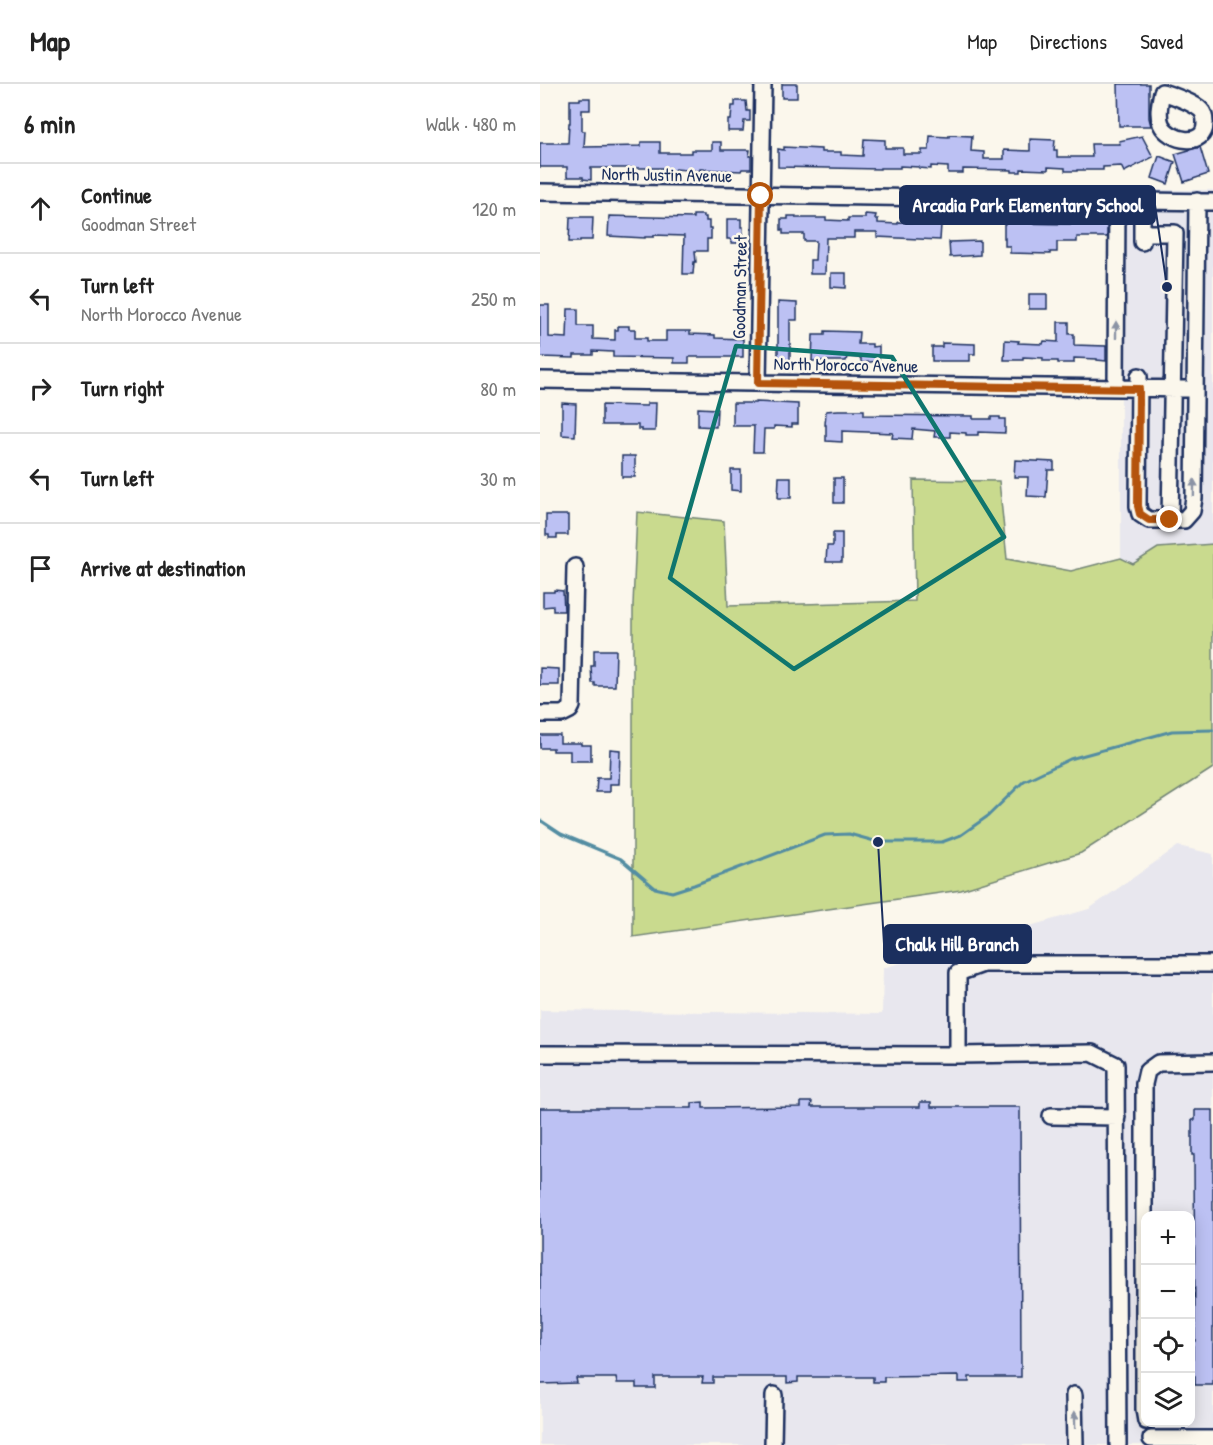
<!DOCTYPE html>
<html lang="en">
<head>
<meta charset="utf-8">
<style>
  :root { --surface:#fff; --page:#f6f6f6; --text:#222; --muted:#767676; --line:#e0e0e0 }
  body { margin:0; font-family:"Patrick Hand",sans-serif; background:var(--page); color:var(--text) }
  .controls { position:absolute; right:18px; bottom:18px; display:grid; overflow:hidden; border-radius:12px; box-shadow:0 3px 15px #0003 }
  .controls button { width:54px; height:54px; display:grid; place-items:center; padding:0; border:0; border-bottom:2px solid var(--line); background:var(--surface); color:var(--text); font:30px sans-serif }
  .stop { position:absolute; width:18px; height:18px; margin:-14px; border:4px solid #b45309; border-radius:50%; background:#fff }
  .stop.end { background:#b45309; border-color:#fff; box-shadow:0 2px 6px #0008 }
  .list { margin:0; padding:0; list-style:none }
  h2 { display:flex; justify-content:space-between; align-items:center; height:78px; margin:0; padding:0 24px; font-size:26px }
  h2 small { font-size:20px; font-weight:400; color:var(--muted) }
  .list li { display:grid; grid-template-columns:39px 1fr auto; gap:18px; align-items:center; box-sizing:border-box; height:90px; padding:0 24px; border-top:2px solid var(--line) }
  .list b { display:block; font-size:22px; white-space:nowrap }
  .list p { margin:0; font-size:20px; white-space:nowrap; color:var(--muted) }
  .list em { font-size:20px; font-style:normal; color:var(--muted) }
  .icon { flex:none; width:33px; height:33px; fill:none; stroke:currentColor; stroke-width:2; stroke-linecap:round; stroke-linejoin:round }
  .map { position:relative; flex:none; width:673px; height:1361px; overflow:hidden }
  header { display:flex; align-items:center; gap:36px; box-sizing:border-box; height:84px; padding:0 30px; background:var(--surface); border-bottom:2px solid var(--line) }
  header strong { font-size:28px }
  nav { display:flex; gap:33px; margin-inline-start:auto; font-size:21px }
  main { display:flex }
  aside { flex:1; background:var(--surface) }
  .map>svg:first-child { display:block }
  .built { fill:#e8e7ee; fill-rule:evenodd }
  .green { fill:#c9da8e; stroke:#728476; stroke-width:1.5 }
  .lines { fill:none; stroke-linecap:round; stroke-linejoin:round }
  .stream { stroke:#538da2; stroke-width:3 }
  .building { fill:#bcc1f3; stroke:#1b2f5e; stroke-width:1.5 }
  .minor-casing { stroke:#1b2f5e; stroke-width:20 }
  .minor { stroke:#fbf7ec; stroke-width:15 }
  .oneway { fill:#8b93a5 }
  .route { stroke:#b45309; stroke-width:8 }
  .marked { fill:none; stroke:#0f766e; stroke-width:4.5; stroke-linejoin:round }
  .labels { text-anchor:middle; stroke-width:5; stroke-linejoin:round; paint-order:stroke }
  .street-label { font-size:18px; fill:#1b2f5e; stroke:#fbf7ec }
  .leader { fill:none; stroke:#1b2f5e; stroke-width:2 }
  .callout-dot { fill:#1b2f5e; stroke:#fbf7ec; stroke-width:2 }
  .callout { fill:#1b2f5e; stroke:#1b2f5e; stroke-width:2 }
  .callout-label { font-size:20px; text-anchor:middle; font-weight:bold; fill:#fff }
</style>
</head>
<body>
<header>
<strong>Map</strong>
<nav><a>Map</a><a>Directions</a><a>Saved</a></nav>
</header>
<main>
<aside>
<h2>6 min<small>Walk · 480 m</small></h2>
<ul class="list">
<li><svg class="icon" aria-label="ahead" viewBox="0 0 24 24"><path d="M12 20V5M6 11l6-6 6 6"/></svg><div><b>Continue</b><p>Goodman Street</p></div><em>120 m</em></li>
<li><svg class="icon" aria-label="left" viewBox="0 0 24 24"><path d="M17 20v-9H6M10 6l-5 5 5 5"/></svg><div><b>Turn left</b><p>North Morocco Avenue</p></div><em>250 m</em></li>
<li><svg class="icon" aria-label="right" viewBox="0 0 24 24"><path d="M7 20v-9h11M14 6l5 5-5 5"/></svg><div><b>Turn right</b></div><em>80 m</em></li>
<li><svg class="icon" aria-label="left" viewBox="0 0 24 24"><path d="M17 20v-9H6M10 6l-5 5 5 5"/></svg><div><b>Turn left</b></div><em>30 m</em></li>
<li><svg class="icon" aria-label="arrive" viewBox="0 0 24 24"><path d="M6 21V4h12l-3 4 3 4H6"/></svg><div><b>Arrive at destination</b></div></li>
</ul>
</aside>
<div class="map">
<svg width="673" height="1361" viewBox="0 0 673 1361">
  <rect width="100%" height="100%" fill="#fbf7ec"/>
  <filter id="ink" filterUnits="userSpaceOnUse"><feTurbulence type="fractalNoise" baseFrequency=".0167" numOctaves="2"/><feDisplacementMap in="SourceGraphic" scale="12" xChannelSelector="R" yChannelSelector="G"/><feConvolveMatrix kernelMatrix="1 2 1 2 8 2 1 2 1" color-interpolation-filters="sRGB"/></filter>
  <g filter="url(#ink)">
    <path class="built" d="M581,106H673V460L618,464L592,480L581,474Z
      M638,762L673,770V1361H0V926L342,930L343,884L549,825ZM606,1132H650V1338H606Z"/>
    <path class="green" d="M373,396L459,397L467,475L531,487L581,474L593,480L618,464L673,460V684L541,769L421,806L93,853V521L97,428L184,437L188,522L375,517Z"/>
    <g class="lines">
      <path class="stream" d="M0,736L21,750L81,775L115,804L132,808L154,801L285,751L309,750L338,758H402L421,751L448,732L484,697L530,675L632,647L673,646"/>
    </g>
    <path class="building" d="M242,0H257V14H242Z
      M578,0H609V34L611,42H579Z
      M40,14H50V26H42V47H45L44,63L101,62V58H120V69H151V66H172V58H181V66H210L209,72H211V85H202L201,87L160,85V87L135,85V87H123V84H51V96L43,95V93H27V83H0V59H28L29,39H30V16H40Z
      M195,17H206L207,27H210V37H204L203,47H188V36H191L192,22H195Z
      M409,51L432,52L431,67L444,68V75H464V66L490,67V55L515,56L514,66H517V73H552L551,60H580L579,57L602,52L613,73L584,88L581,82L563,83V86H537V87H525V84L508,83V86L481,85V88H472V86L423,85V89H408V83L391,82V85L379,84V83L360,82V84H340V85L238,83V65L244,66V63L281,65V68H301V71L323,72L324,55L345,56V64H363V70H382V66H389L390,52L409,53Z
      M660,63L668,90L644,98L635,70Z
      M619,72L635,78L628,100L612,94Z
      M325,130L336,131L335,135H338V139L358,140V138L399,139V141H401L400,156L337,153V148H314V154H286L285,190H270V176H275L276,157H264V150H243V146H241V135H248V132H256V134H286V136L308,137V134H325Z
      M153,131H163V133H166V137H169V144H171V155H167V167H155L156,178H154L153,190H143L144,152L114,151V153H105V154L68,152L69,132L153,134Z
      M30,133H53L52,156H40V158H29Z
      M187,135H201V143H203L202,159H192L190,155H187Z
      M465,136L476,137V139L525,140H554V137H563V140H567V153H537V158H517V168H510V170L470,169V162H465V154H464V140H465Z
      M440,157V171L410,173L409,158Z
      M291,189H306V204L291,203Z
      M489,210H507V225H489Z
      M238,218L257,219V236H250V280H238Z
      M0,221H9V253L27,254L28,225H38V242H53V255L75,256V246H78V242H89V245H95V254H107V257H126V247H150V250L175,251V254L203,255V273H149V279H134V274L73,273V268L53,267V271H34V274L0,273Z
      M518,238H529V250H534V261L566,262V277L557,276V275L534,274V279H518V277H503V274L483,273V276H464L465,256L479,257L478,259L503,260L504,257L518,258Z
      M285,247L319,248L318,260H332V263L339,262V277L321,279V274L307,273L306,277H272L273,251H285Z
      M402,259L435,260V270H430V277H392V263H402Z
      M216,318L258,320V340H252V343L234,342V345H224L223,368H213L214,342H193V319H216Z
      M22,319L36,320L35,352L22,351Z
      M107,319H116L115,347H102V345H98V341H62V321L107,322Z
      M158,324L177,325L176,343L158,342Z
      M298,326H324V331L433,332V335H451V333H460V335H465V349L438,348V351H426V349L410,348V353H394L395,347L373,345L372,355L352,354L353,349L302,347V358L286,357V341H285L286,327Z
      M82,372H95V393H82Z
      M475,376L514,378V386H508L506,413L487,412L488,393H474Z
      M191,386H201V407L191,406Z
      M239,393H251V414H238Z
      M294,394H303V419H294Z
      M6,431H28V451H17V454H9V451H6Z
      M293,449H302V478H286L287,462H293Z
      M14,506L23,507L24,527H13V522L3,523V508H14Z
      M54,566H76L75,602H55V599H52L51,582H54Z
      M0,584L19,585V601H0Z
      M0,651H20V659H41V661H51V677H30V667H13V664H0Z
      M70,665L80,666L79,700H70V708H56L57,694H69Z
      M163,1018V1024L261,1023V1018H272L271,1023H380V1018H391V1023H480L481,1293H429V1298H419V1292L344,1293V1298H333V1293H258V1298L247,1299V1293H173V1299H162L163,1293H115V1304H96V1299H77L76,1294H36L37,1299L0,1300V1024H152V1019Z
      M655,1026H673V1301H655V1292H653V1257H655L654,1071H652V1036H655Z"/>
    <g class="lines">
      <defs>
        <path id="minor" d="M622,8C632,11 654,19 661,26C664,29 665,34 665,39C666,64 629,58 621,40C617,30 620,18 622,8Z
          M0,108L673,118
          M602,149H635L630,436
          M602,158V117
          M599,292L598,422L600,430L609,436H644L652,427L654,414L657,117
          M0,296L655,305
          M218,299L223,0
          M576,304L577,116
          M0,630H22L30,626L32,622L35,483
          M0,970L418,971L552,969L576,981L578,1361
          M418,971V889L443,880H673
          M511,1032L577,1033
          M534,1311L535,1361
          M606,1337L604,1325V1000L607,987L618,979L673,978
          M611,1355H673
          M233,1361L234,1311"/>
      </defs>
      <use href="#minor" class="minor-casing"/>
      <use href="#minor" class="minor"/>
    </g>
    <defs><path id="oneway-solid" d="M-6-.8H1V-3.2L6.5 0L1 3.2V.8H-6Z" transform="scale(1.5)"/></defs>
    <g class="oneway">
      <use href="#oneway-solid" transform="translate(576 246) rotate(-90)"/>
      <use href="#oneway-solid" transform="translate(654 404) rotate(-89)"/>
      <use href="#oneway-solid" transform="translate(535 1336) rotate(-91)"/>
    </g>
  </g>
  <g class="lines" filter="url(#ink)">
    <path class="route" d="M221,112L218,299L599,305L598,422L600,430L609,436H630"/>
  </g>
  <path class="marked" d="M196,262L352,273L464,453L254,585L130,494Z"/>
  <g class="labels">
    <g class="street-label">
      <text transform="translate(127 91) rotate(1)" y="6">North Justin Avenue</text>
      <text transform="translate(200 203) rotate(-89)" y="6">Goodman Street</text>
      <text transform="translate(306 281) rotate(1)" y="6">North Morocco Avenue</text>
    </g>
  </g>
  <path class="leader" d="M627 203L615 121M338 758L344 860"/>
  <g class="callout-dot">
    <circle cx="627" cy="203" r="6"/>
    <circle cx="338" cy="758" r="6"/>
  </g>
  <g class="callout">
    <rect x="360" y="102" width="255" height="38" rx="6"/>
    <rect x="344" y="841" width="147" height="38" rx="6"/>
  </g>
  <g class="callout-label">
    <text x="488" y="128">Arcadia Park Elementary School</text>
    <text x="417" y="867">Chalk Hill Branch</text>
  </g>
</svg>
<div class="controls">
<button>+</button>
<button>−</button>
<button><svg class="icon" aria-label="locate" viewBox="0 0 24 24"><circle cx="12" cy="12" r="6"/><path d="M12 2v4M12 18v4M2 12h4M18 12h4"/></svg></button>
<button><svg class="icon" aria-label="layers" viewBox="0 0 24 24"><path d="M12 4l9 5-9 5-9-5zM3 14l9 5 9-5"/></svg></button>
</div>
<div class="stop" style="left:221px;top:112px"></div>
<div class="stop end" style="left:630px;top:436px"></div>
</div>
</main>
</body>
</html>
